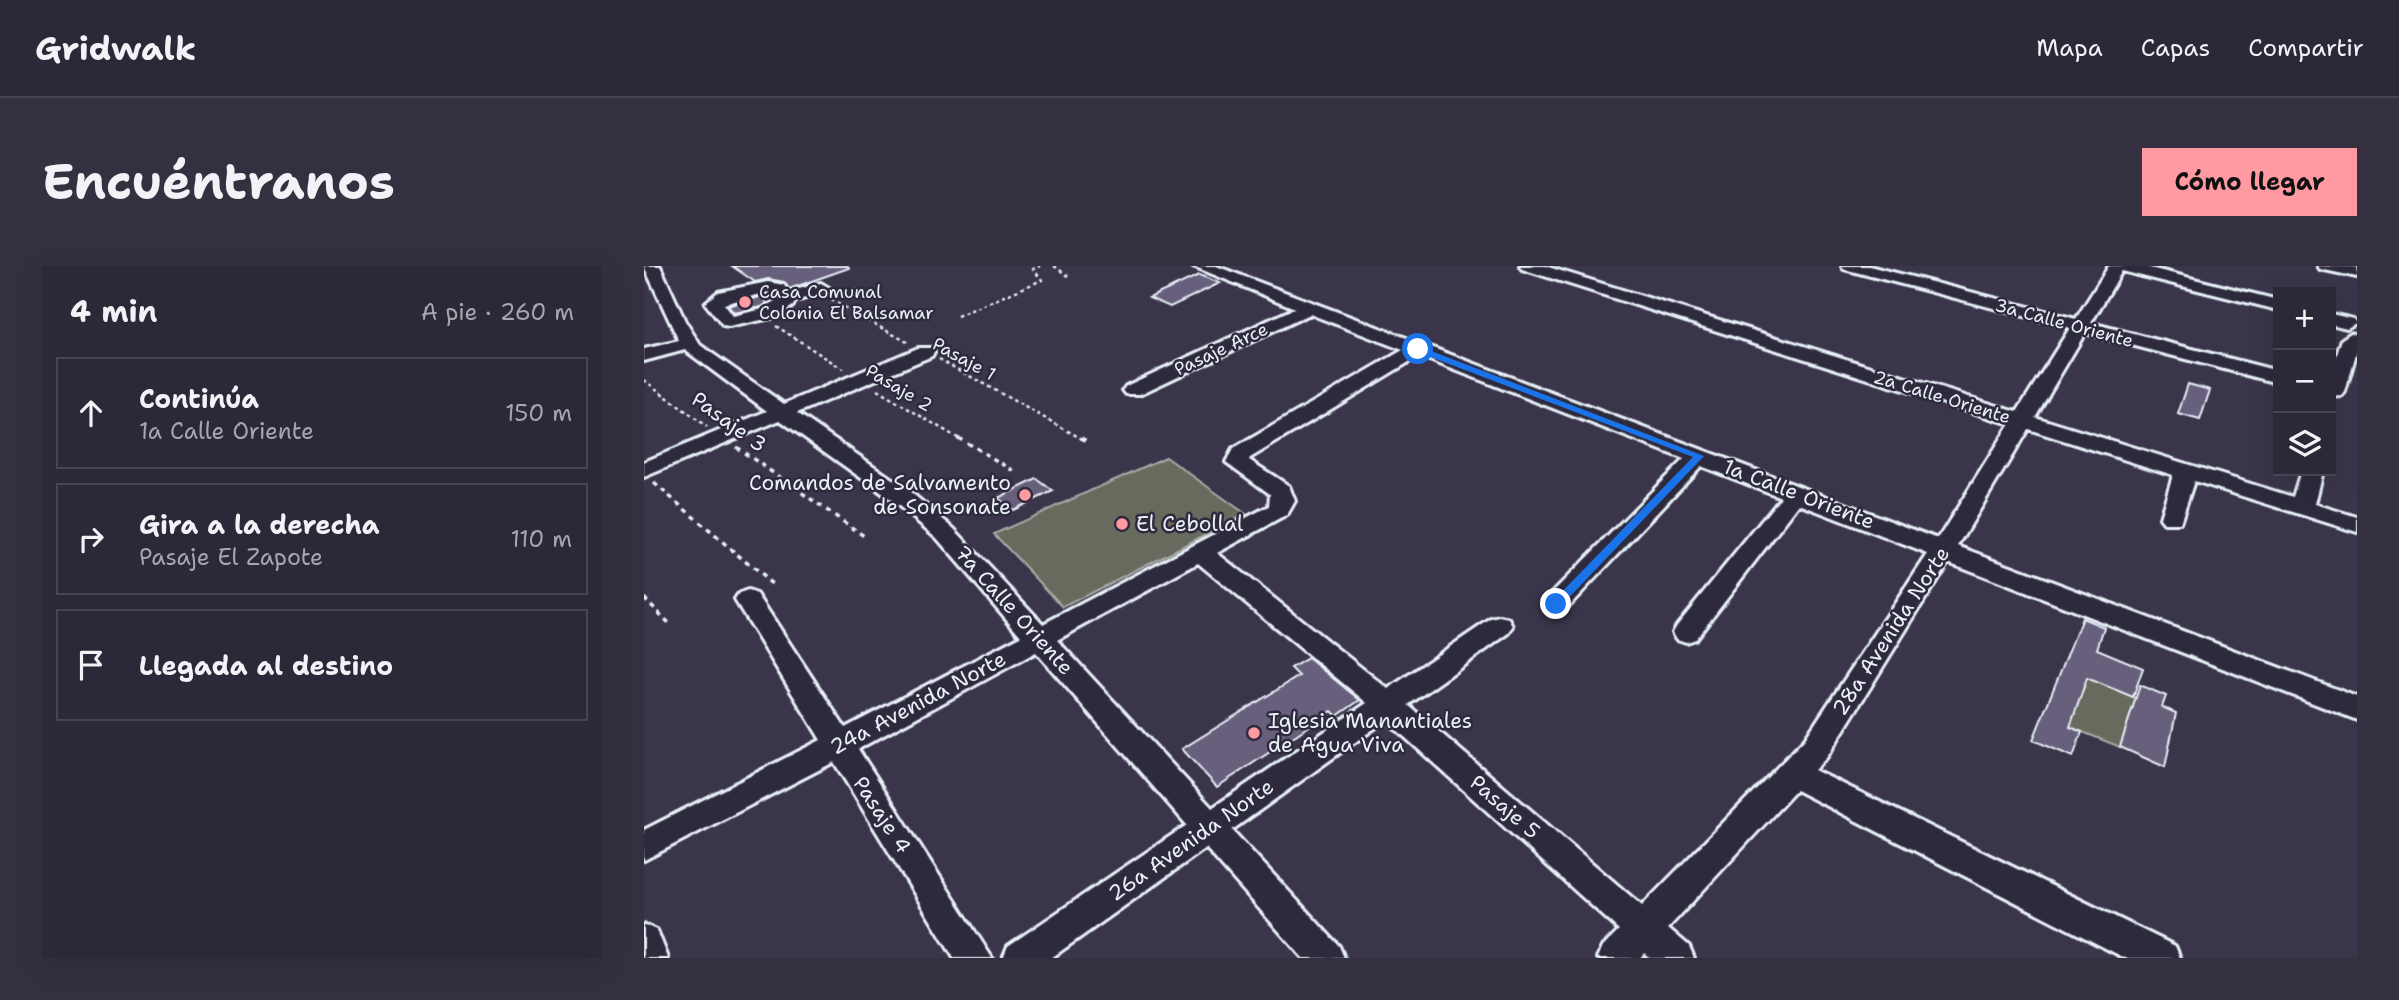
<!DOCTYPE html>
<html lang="es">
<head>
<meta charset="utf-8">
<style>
  :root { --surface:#2c2838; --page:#343040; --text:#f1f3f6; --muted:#a6a6ae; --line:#484453; --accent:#ff9aa2 }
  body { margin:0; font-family:"Shantell Sans",sans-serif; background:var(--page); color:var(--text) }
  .controls { position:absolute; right:21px; top:21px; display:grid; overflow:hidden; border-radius:0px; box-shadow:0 7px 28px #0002 }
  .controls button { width:63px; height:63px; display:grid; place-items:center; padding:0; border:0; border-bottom:2px solid var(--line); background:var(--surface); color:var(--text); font:35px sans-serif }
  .stop { position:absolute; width:21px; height:21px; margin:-16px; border:5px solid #1a73e8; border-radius:50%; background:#fff }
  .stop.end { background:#1a73e8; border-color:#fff; box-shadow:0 2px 7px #0008 }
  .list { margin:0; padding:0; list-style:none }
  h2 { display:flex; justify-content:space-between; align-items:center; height:91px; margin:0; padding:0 28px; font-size:30px }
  h2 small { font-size:23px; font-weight:400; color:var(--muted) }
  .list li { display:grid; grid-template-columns:46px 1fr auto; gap:21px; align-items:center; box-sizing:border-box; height:112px; margin:0 14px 14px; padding:0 14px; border:2px solid var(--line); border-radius:0px }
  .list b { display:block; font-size:26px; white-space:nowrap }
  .list p { margin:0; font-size:23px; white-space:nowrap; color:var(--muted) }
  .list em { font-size:23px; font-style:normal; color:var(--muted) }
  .icon { flex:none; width:38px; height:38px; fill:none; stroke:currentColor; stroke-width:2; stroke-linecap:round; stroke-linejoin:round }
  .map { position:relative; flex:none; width:1713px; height:692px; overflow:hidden; border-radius:0px }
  header { display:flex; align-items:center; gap:42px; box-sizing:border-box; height:98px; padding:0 35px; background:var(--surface); border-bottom:2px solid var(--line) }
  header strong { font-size:33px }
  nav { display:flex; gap:38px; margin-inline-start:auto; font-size:24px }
  .intro { display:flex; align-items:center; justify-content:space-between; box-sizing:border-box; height:168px; padding:0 42px }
  h1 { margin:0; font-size:49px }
  .button { padding:18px 32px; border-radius:0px; background:var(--accent); color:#111; font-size:24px; font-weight:700 }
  main { display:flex; gap:42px; padding:0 42px }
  aside { flex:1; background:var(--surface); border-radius:0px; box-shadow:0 7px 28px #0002 }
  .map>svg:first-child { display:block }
  .green { fill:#676b5d; stroke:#a8aeaa; stroke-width:2 }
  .building { fill:#685f7c; stroke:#e8f1f8; stroke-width:2 }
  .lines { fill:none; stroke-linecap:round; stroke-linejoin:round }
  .minor-casing { stroke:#e8f1f8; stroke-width:6 }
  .path-far1 { stroke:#e8f1f8; stroke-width:2.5; stroke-dasharray:3.5 3.5; stroke-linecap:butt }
  .path { stroke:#e8f1f8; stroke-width:3.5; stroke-dasharray:5 5; stroke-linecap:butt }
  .minor { fill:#2f2a3d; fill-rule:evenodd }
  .route { fill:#1a73e8 }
  .poi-dot { fill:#ff9aa2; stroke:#2f2a3d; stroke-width:2.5 }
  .labels { text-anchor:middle; stroke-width:5; stroke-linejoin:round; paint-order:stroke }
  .far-poi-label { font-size:18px; fill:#e8f1f8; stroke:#2f2a3d; text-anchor:start }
  .far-street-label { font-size:18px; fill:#e8f1f8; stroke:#2f2a3d }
  .street-label { font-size:21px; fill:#e8f1f8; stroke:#2f2a3d }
  .poi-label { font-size:21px; fill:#e8f1f8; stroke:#2f2a3d; text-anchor:start }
</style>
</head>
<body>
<header>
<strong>Gridwalk</strong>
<nav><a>Mapa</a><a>Capas</a><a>Compartir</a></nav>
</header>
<div class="intro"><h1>Encuéntranos</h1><a class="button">Cómo llegar</a></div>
<main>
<aside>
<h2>4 min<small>A pie · 260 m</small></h2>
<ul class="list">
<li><svg class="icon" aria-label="ahead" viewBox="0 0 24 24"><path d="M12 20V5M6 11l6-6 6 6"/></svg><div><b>Continúa</b><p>1a Calle Oriente</p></div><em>150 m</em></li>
<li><svg class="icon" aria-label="right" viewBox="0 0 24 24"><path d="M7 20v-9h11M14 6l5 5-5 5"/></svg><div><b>Gira a la derecha</b><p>Pasaje El Zapote</p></div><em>110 m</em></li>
<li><svg class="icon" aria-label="arrive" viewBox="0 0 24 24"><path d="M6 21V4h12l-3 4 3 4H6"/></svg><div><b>Llegada al destino</b></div></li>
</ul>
</aside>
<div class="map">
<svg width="1713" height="692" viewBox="0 0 1713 692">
  <rect width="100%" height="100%" fill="#3a354a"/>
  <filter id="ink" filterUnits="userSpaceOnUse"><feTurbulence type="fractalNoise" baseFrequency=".0143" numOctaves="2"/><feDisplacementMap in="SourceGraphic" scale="14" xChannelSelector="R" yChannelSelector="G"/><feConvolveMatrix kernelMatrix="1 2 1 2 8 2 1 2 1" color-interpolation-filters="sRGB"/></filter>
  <g filter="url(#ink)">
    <path class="green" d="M522,191L602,248L419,341L350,268Z
      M1443,412L1492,432L1476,481L1426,461Z"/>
    <path class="building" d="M88,0H204L205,2L145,23L140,16L124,13L111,16Z
      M555,9L576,17L526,41L505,32Z
      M119,30L123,37L118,41L90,47L84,40Z
      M1544,118L1566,124L1556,154L1534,148Z
      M393,213L409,225L369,244L354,232Z
      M1438,352L1460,361L1453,383L1499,402L1489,431L1443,412L1426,461L1438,466L1429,491L1389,474Z
      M664,392L716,434L693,450L688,445L573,521L538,483L655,410L647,402Z
      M1496,419L1522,430L1518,441L1532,447L1521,501L1476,481Z"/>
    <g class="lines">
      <defs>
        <path id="minor" d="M0,0H16L41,55L56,79L140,138L274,82H288L290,86L288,90L153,147L264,224L309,262L399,358L625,240L626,228L582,196L589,183L759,84L666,48L496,128H482L479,124L482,120L651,42L549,0H572L1294,273L1366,158L878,3L876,0H901L1373,146L1426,62L1200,3L1198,0H1225L1432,53L1465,0H1498L1634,34V44L1478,5L1447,57L1634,105V117L1441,67L1391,151L1649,231L1657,205H1679L1671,238L1713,251V266L1550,215L1536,257H1520L1516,252L1529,209L1384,163L1314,280L1713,431V454L1304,296L1183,491L1170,504L1531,680L1536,692H1481L1152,524L1024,662L1045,680L1050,692H1006L1000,687L996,692H954L959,680L975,664L742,454L588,564L695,680L700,692H659L562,582L407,692H359L364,680L543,559L392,386L214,483L348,692H310L190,496L0,594V564L177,474L91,334L95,328L104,325L113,328L201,462L377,370L293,272L248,234L136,154L0,211V196L123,145L41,84L0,95V83L35,75ZM775,90L1040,193L903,332L899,338L903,344L912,347L921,344L1057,200L1137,231L1033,359L1029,366L1033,373L1042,376L1051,373L1155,238L1284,288L1161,473L998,640L764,439L865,367L869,360L865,353L856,351L847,353L744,423L573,287L643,249L651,235L645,220L605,194L606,192ZM554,297L723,437L568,542L413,374Z
          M1674,0L1713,1V11L1676,3Z
          M124,16L140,19L144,26L177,17L185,22L183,26L151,35L149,40L131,51L85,61L79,60L61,37L74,26ZM124,26L133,34L119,43L89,50L80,38Z
          M1687,48L1709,53L1712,57L1703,62L1687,58Z
          M1707,67L1713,69V84L1701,126L1698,130L1687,131V108L1698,73Z
          M0,659L13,664L24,692H0Z"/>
      </defs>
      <use href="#minor" class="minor-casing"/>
      <path class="path-far1" d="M410,0L426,11
        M191,31L212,23
        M187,34L263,76
        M313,50L398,14L389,3L396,0
        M132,60L199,103
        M295,93L440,174
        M0,114L63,161
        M233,124L317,174"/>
      <path class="path" d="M314,172L374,207
        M437,172L443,175
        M92,181L220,270
        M10,217L129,319
        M0,332L27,359"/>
      <use href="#minor" class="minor"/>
    </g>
  </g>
  <path class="route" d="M771,81H777L1060,190L916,341H908V336L1049,191L771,85Z"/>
  <g class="poi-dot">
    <circle cx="101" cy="36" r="7"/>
    <circle cx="381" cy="229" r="7"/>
    <circle cx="478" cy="258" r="7"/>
    <circle cx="610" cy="467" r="7"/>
  </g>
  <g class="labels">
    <g class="far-poi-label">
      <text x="115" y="32">Casa Comunal<tspan x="115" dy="21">Colonia El Balsamar</tspan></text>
    </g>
    <g class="far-street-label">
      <text transform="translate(1420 57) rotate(15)" y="6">3a Calle Oriente</text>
      <text transform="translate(577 83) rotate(-25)" y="6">Pasaje Arce</text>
      <text transform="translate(320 93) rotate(29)" y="6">Pasaje 1</text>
      <text transform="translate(255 122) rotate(31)" y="6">Pasaje 2</text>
      <text transform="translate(1298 131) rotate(17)" y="6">2a Calle Oriente</text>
    </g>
    <g class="street-label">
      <text transform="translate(85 156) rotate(36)" y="7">Pasaje 3</text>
      <text transform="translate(1155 228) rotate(21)" y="7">1a Calle Oriente</text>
      <text transform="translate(370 344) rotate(48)" y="7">7a Calle Oriente</text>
      <text transform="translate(1247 365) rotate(-57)" y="7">28a Avenida Norte</text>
      <text transform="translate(274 437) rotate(-28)" y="7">24a Avenida Norte</text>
      <text transform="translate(861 541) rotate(41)" y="7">Pasaje 5</text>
      <text transform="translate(238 549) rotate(57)" y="7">Pasaje 4</text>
      <text transform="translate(547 574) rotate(-35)" y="7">26a Avenida Norte</text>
    </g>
    <g class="poi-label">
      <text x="367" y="224" text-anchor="end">Comandos de Salvamento<tspan x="367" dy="24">de Sonsonate</tspan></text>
      <text x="492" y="265">El Cebollal</text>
      <text x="624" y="462">Iglesia Manantiales<tspan x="624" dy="24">de Agua Viva</tspan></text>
    </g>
  </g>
</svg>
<div class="controls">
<button>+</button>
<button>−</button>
<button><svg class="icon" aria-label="layers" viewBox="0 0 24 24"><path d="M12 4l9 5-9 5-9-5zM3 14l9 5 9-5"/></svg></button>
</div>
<div class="stop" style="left:774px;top:83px"></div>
<div class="stop end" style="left:912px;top:338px"></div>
</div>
</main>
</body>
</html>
